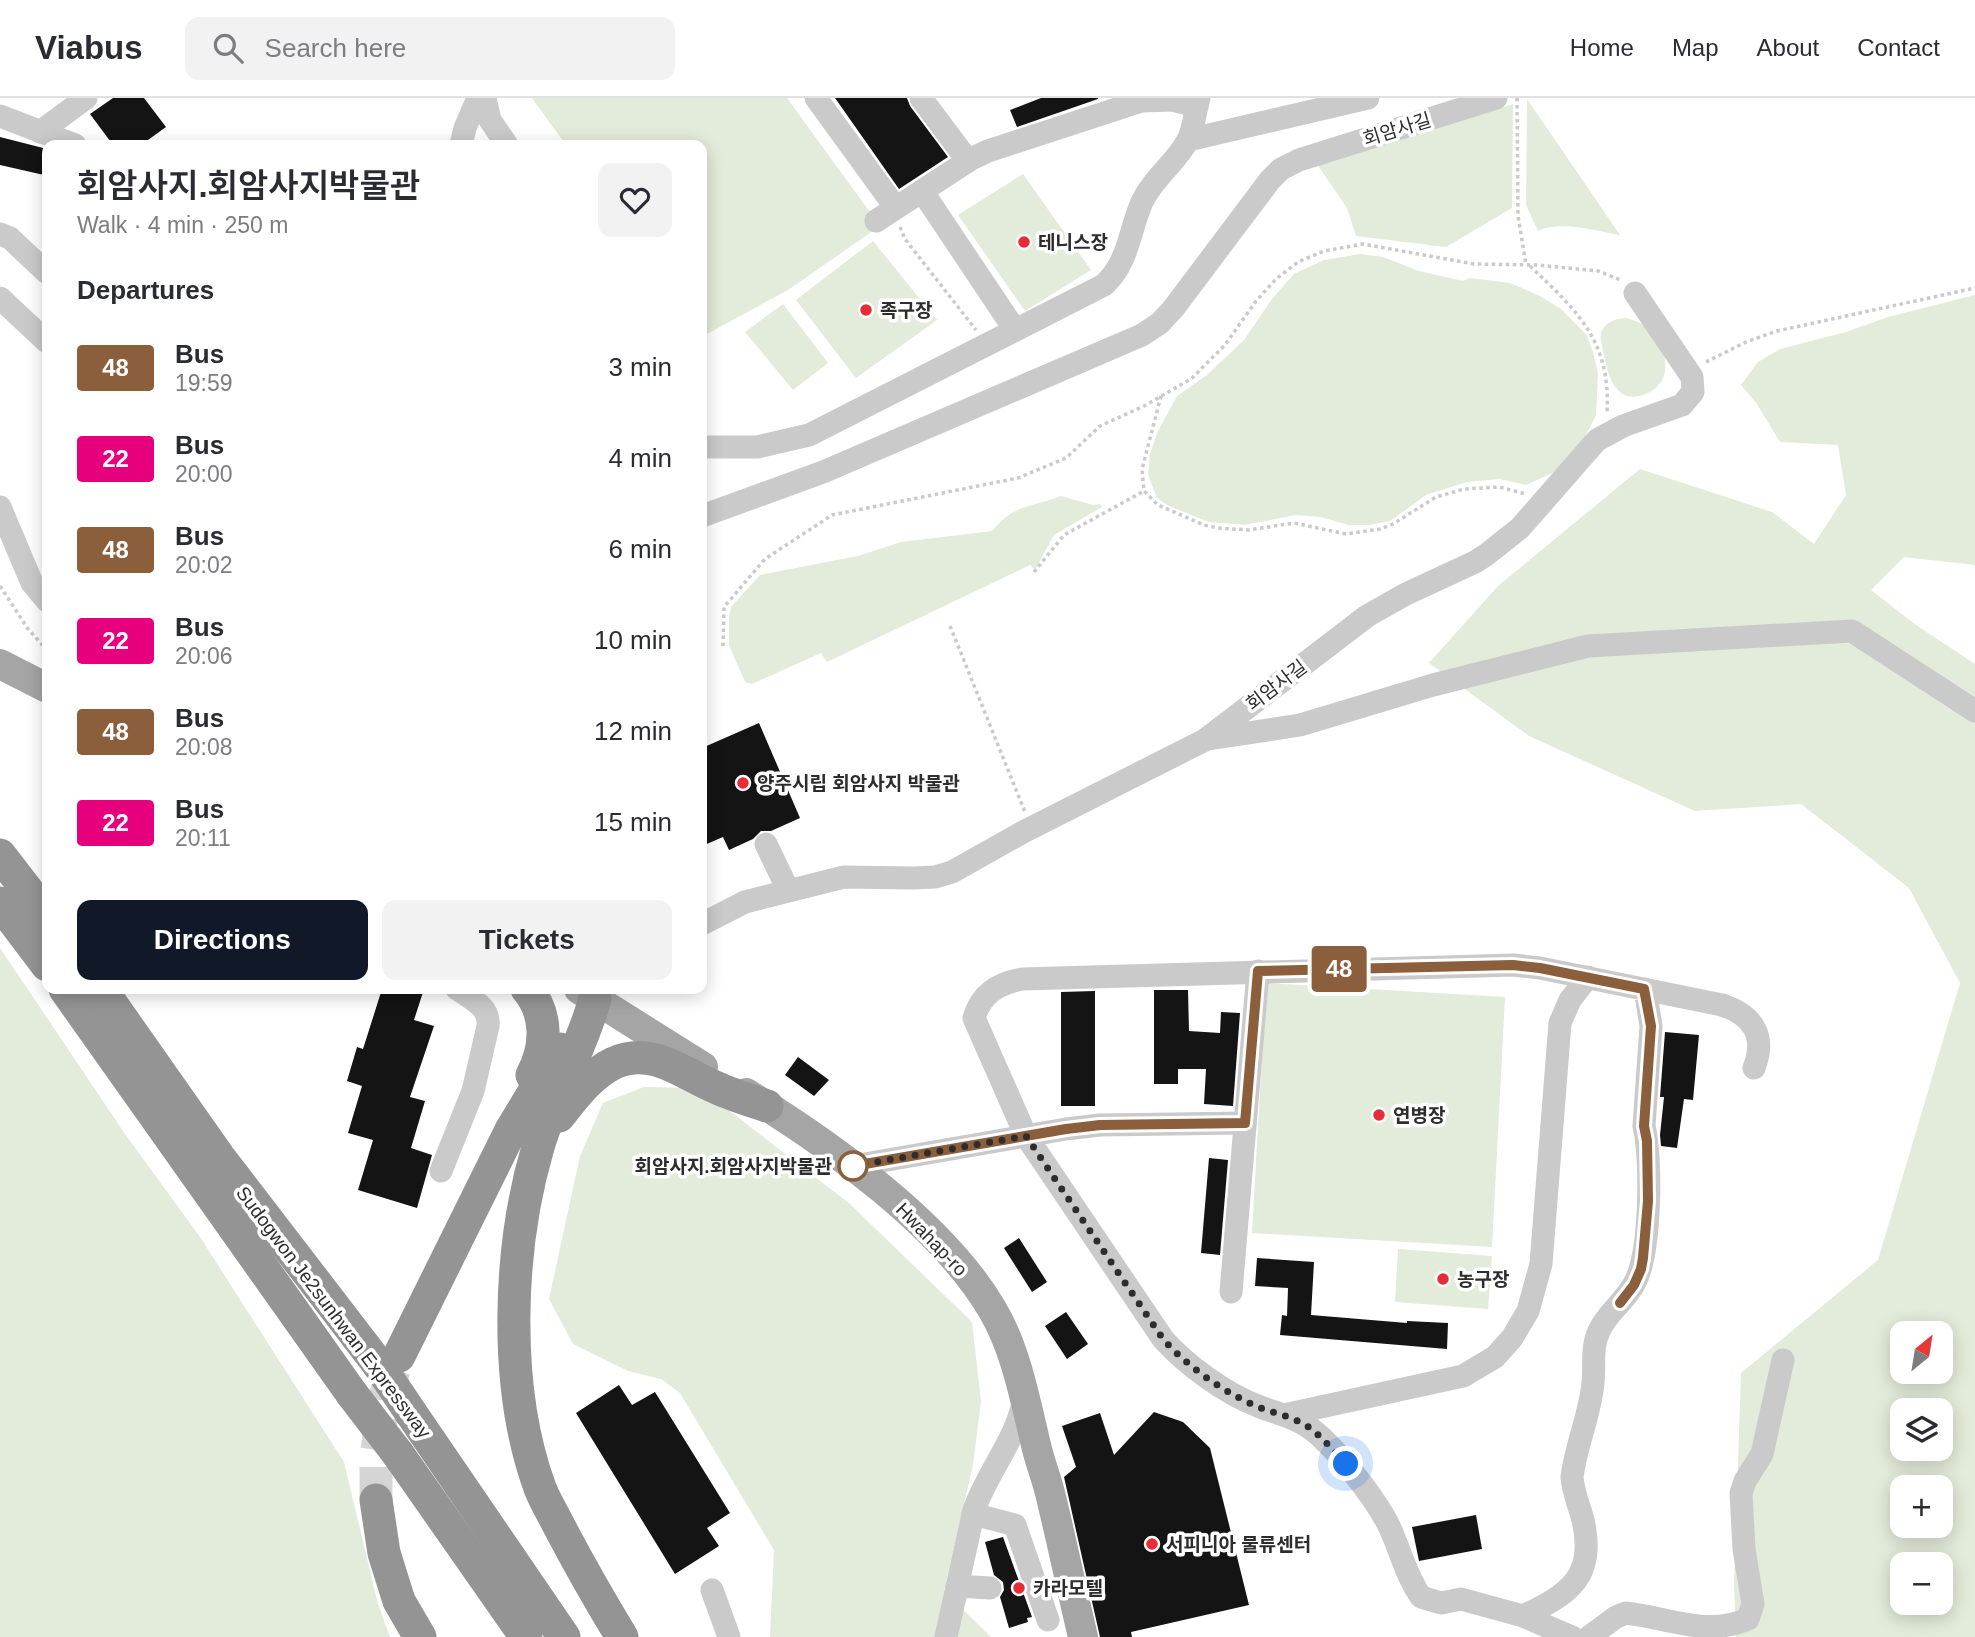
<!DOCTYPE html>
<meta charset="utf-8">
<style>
body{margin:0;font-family:Arial,"Noto Sans KR",sans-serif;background:#f2f2f3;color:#2b2b33;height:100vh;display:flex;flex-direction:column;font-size:26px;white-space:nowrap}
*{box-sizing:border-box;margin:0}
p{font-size:23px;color:#7c7c81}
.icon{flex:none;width:38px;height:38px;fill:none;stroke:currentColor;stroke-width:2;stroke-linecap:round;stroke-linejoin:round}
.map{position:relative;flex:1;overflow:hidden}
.drawer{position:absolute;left:42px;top:42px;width:665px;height:854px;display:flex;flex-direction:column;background:#fff;border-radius:14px;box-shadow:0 4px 18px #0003}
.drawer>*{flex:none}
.badge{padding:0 14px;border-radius:5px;font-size:24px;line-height:46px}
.needle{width:46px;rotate:30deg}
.fabs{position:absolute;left:1890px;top:1223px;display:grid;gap:14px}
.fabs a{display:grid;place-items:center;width:63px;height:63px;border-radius:14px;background:#fff;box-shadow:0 4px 18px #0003;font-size:35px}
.you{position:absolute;width:35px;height:35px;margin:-18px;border:5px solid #fff;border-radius:50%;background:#1a73e8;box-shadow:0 0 0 10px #1a73e833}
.map>.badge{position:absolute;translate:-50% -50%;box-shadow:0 0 0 4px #fff}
h2{padding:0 35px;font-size:26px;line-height:63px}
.round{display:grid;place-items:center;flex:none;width:74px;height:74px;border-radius:14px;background:#f2f2f3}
.summary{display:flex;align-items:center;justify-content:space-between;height:119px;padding:0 35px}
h1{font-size:33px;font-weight:600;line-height:52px}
.action{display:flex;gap:14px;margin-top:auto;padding:14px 35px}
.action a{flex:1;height:80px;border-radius:14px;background:#111827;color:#fff;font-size:28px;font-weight:600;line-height:80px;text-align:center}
.action a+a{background:#f2f2f3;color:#2b2b33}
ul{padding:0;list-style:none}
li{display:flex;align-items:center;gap:21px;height:91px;padding:0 35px}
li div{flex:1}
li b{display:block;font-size:26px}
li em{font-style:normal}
li .badge{min-width:77px;font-weight:700;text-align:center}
header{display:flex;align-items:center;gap:42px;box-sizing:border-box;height:98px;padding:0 35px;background:#fff;border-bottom:2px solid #e1e1e2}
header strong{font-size:33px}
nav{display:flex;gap:38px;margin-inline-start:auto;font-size:24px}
.search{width:490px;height:63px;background:#f2f2f3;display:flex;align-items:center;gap:18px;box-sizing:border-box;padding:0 24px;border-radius:14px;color:#7c7c81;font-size:26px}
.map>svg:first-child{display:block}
</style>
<header>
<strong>Viabus</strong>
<div class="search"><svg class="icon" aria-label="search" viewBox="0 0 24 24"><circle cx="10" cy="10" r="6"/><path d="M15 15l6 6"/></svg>Search here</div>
<nav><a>Home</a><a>Map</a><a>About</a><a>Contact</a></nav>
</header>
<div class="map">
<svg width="1975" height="1539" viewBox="0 0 1975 1539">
<rect width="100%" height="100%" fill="#fff"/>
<g fill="#e3ebda" fill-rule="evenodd">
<path d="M532 0H787L880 128 788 192 705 237 702 233V47H566Z"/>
<path d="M1527 1 1620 137C1596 133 1561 122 1538 133L1526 107Z"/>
<path d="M1513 6 1512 110 1446 149 1356 138 1347 110 1317 66Z"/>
<path d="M1023 76 1091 172 1025 213 958 117Z"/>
<path d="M873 143 937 222 856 280 796 202Z"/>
<path d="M1360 156 1383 159 1419 173 1463 183 1470 180 1510 185 1538 197 1561 211 1586 236 1593 254 1598 275 1596 317 1581 347 1559 372 1526 387 1500 381 1467 384 1426 397 1390 423 1370 427H1348L1321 419 1296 417 1245 427 1209 424 1169 408 1157 400 1148 377 1150 356 1158 333 1177 298 1207 277 1244 242 1272 201 1294 176 1324 162Z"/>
<path d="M1975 197V467L1904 459 1871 492 1916 527 1975 566V1539H1736L1734 1484 1741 1275 1878 1162 1960 885 1909 790 1801 706 1695 713 1529 638 1429 565 1498 488 1640 371 1772 414 1814 446 1846 397 1838 347 1780 344 1757 306 1741 287 1758 264 1780 251 1846 234 1888 219ZM1902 1236H1941V1274H1902ZM1902 1312H1941V1351H1902ZM1902 1390H1941V1428H1902ZM1902 1466H1941V1505H1902Z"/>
<path d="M783 206 828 265 793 292 745 234Z"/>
<path d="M1625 220C1634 222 1643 225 1649 231 1667 249 1675 282 1648 295 1616 310 1608 278 1603 253 1602 247 1599 238 1602 232 1607 223 1617 221 1625 220Z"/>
<path d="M1061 398 1093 407 1100 406 1102 409 1054 437 1035 472 1030 467 827 564 821 555 752 586 745 584 729 547V518L731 509 760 477 858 458 901 444 992 433C1014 406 1030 410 1061 398Z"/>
<path d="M0 850 125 1036 200 1139 344 1364 378 1506 390 1539H0Z"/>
<path d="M1266 885 1505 899 1492 1149 1252 1135Z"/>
<path d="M644 989 700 990 850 1106 972 1224 981 1303 973 1367 944 1493 991 1539H770L774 1452 680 1295 661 1281 628 1273 573 1246 549 1201 580 1058 603 1005Z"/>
<path d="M1398 1151 1492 1158 1488 1211 1395 1204Z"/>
</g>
<g fill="#141414">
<path d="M113 0H144L166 29 141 47H113L90 16Z"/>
<path d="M835 0H907L910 8 948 59 899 91Z"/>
<path d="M1041 0H1098V1L1017 29 1010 12Z"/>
<path d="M0 39 47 51 44 77 0 67Z"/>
<path d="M759 625 800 720 771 733H761L753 741 729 752 723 739 702 748V650Z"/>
<path d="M382 891H424L414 922 434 928 410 999 425 1003 411 1050 432 1057 417 1110 358 1092 373 1042 348 1035 362 988 347 983 357 949 363 951Z"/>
<path d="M1154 892H1188L1189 933 1220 935 1221 914 1240 915 1233 1008 1204 1006 1206 971H1178V986H1154Z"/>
<path d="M1095 893V1008H1061V894Z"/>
<path d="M1665 934 1699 937 1693 1002 1684 1001 1677 1050 1661 1048 1660 1037 1664 999H1660Z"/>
<path d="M798 959 829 982 814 998 785 977Z"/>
<path d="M1209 1060 1228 1062 1220 1157 1201 1155Z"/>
<path d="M1019 1140 1047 1184 1032 1194 1004 1150Z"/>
<path d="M1257 1160 1314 1164 1311 1217 1407 1225V1223L1448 1225 1447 1251 1280 1237 1282 1217 1287 1218 1288 1190 1255 1188Z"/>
<path d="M1066 1214 1088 1246 1067 1261 1045 1228Z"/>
<path d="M619 1287 632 1307 655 1294 730 1415 707 1430 719 1448 675 1476 576 1315Z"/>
<path d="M1154 1314 1183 1324 1210 1350 1249 1507 1131 1534 1132 1539H1100L1064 1379 1076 1369 1062 1328 1100 1315 1114 1357Z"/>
<path d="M1476 1417 1482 1451 1419 1463 1412 1429Z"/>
<path d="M1003 1439 1032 1519 1027 1520 1028 1524 1009 1530 1000 1499 1004 1492 1003 1484 994 1477 985 1444Z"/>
</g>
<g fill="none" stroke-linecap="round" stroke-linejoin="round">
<path stroke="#d5d5d5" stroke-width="33" stroke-dasharray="33 17" stroke-linecap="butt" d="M376 1402V1359L384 1302 398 1260"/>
<g stroke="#cacaca" stroke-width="3.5" stroke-dasharray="3.5 3.5" stroke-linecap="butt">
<path d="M1517 0 1518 118 1526 167"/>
<path d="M900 129 905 141 976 232"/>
<path d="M1530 168C1578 214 1611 243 1607 315"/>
<path d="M1706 264 1746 244 1777 233 1975 190"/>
<path d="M1161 298 1142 371 1144 393 1158 407 1204 427 1218 430 1249 432 1294 425 1346 436 1380 431 1393 426 1436 399 1464 391 1499 389 1526 396"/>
<path d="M1034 474 1064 437 1144 393"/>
<path d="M0 488 28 531 47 552"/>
<path d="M950 528 1025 714"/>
<path d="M723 548 724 509 765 461 832 417 1018 380 1066 360 1100 328 1144 308 1191 281 1225 247 1256 203 1276 181 1298 164 1324 153 1363 146 1474 166 1537 167 1598 173 1621 182"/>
</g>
<g stroke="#cacaca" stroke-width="23">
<path d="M485 0 490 22 507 47"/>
<path d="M816 0 896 110"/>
<path d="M921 0 968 63"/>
<path d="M0 18 75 47"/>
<path d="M40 34 86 0"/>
<path d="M1188 42 1368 0"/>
<path d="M461 47 465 30 478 0"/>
<path d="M922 93 1015 232"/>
<path d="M876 123 971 61 988 53 1141 3 1172 2 1197 8"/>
<path d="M0 136 10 140 47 175"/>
<path d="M0 200 47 244"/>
<path d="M702 349H757L809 337 1104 187C1129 164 1129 133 1142 104 1153 80 1176 65 1188 42 1194 30 1195 13 1199 0"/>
<path d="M0 409 32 485 47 503"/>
<path d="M702 418 823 374 1142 237 1160 225 1173 211 1270 82 1281 71 1299 62 1496 0"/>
<path d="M1208 641 1300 627 1433 587 1588 548 1852 533 1975 613"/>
<path d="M766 746 788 792"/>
<path d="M702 826 745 804 844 779 914 780 935 779 952 774 1025 733 1205 642 1367 518 1406 496 1475 464 1486 457 1520 430 1597 342 1623 328 1682 307 1693 294 1692 279 1635 195"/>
<path d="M1645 891 1651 928 1644 1028C1652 1061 1651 1157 1634 1186 1625 1203 1607 1215 1599 1233 1591 1250 1595 1267 1593 1285 1590 1317 1576 1347 1572 1379 1573 1394 1579 1407 1583 1422 1596 1478 1570 1496 1523 1518L1461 1501 1441 1505 1421 1499C1405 1476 1400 1450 1388 1426 1374 1399 1333 1345 1307 1328 1292 1318 1275 1315 1258 1308 1226 1296 1186 1267 1163 1241L1026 1038 974 920C981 896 997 886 1022 881L1513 867 1540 870 1722 907C1752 917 1767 937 1754 970"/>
<path d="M853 1068 1066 1031 1100 1027 1245 1025"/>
<path d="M441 1073 473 993 488 928C490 909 472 901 457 891"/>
<path d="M1231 1194 1258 873"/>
<path d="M1284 1317 1463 1278 1495 1259 1512 1240 1528 1213 1541 1166 1560 925 1570 902 1588 879"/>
<path d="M973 1416 1015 1427 1048 1522"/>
<path d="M957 1488 990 1490"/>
<path d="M712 1492 729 1539"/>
<path d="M1523 1518 1572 1539"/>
<path d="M946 1539 974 1412C988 1373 1016 1342 1024 1301"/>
<path d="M1589 1539 1616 1519 1626 1515C1669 1520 1707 1539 1748 1521L1753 1506 1744 1451 1741 1395 1745 1383 1762 1356 1783 1262"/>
</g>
<g stroke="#a5a5a5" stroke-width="30">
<path d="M0 566 47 590"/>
<path d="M579 891 703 969"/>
<path d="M746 995C829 1046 942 1126 992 1211 1016 1251 1025 1302 1036 1347 1040 1365 1047 1381 1051 1399 1062 1445 1072 1492 1083 1539"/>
</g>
<g stroke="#949494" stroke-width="33">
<path d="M0 757 47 818"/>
<path d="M0 805 47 867"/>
<path d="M65 891 352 1296"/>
<path d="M101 891 219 1059 378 1266"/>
<path d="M527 891C548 916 547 949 532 977"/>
<path d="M595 901C581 952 553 998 538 1049 508 1151 503 1289 540 1390 545 1403 553 1416 559 1428 579 1466 600 1503 622 1539"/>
<path d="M559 1018C574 999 591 976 614 965 652 948 682 975 715 989 732 997 749 1002 767 1008"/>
<path d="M399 1258 511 1032 560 951"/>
<path d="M411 1315 564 1539"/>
<path d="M398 1356 526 1539"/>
<path d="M376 1402 384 1455 399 1503 420 1539"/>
</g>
<g stroke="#949494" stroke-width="33">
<path d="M378 1266 411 1315"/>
<path d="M352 1296 398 1356"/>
</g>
</g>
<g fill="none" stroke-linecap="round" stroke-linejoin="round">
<defs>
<path id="line" d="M853 1068 1066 1031 1100 1027 1245 1025 1258 873 1513 867 1540 870 1644 891 1651 928 1644 1028 1647 1043 1648 1103 1643 1160 1641 1171 1634 1187 1620 1205"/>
</defs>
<use href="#line" stroke="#fff" stroke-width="16"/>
<use href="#line" stroke="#8b5e3c" stroke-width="10"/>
<path stroke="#2d2d2d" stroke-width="7" stroke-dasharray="0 12.6" d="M853 1068 1026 1038 1163 1241C1188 1269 1222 1293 1256 1308 1273 1315 1291 1318 1307 1328 1321 1337 1334 1354 1346 1366"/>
</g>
<g fill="#e72c38" stroke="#fff" stroke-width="2.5">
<circle cx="1024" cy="144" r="7"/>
<circle cx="866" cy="212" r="7"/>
<circle cx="743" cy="685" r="7"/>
<circle cx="1379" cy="1017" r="7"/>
<circle cx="1443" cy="1181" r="7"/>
<circle cx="1152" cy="1446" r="7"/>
<circle cx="1019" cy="1490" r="7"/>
</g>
<circle fill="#fff" stroke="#8b5e3c" stroke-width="3.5" cx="853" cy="1068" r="14"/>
<g text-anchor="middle" stroke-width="7" stroke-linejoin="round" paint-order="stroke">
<g font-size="19" fill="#2d2d2d" stroke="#fff">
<text transform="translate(1397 31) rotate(-17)" y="7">회암사길</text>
<text transform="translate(1276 587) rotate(-37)" y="7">회암사길</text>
<text transform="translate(932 1141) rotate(46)" y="7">Hwahap-ro</text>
<text transform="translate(334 1214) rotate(53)" y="7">Sudogwon Je2sunhwan Expressway</text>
</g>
<g font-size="19" font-weight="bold" fill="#2d2d2d" stroke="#fff" text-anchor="start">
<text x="1038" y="151">테니스장</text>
<text x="880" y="219">족구장</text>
<text x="757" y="692">양주시립 회암사지 박물관</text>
<text x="1393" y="1024">연병장</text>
<text x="1457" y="1188">농구장</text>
<text x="1166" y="1453">서피니아 물류센터</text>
<text x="1033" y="1497">카라모텔</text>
</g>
<g font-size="19" font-weight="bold" fill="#2d2d2d" stroke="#fff" text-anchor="end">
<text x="832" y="1075">회암사지.회암사지박물관</text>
</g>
</g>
</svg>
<div class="fabs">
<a><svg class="needle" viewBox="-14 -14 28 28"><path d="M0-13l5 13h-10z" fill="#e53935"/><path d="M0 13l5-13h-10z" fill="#7c7c81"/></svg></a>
<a><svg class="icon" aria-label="layers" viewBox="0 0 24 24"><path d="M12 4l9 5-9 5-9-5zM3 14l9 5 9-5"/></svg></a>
<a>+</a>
<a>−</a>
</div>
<div class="you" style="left:1346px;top:1366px"></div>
<b class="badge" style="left:1339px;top:871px;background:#8b5e3c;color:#fff">48</b>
<section class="drawer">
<div class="summary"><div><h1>회암사지.회암사지박물관</h1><p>Walk · 4 min · 250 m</p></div><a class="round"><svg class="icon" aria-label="heart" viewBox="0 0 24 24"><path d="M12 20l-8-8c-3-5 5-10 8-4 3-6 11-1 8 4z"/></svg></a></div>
<h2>Departures</h2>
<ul>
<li><span class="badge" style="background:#8b5e3c;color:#fff">48</span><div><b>Bus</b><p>19:59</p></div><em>3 min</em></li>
<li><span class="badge" style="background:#e6007e;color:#fff">22</span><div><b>Bus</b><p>20:00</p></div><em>4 min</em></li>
<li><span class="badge" style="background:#8b5e3c;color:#fff">48</span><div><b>Bus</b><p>20:02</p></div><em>6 min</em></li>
<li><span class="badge" style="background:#e6007e;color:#fff">22</span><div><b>Bus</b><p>20:06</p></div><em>10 min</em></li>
<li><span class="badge" style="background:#8b5e3c;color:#fff">48</span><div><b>Bus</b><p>20:08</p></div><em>12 min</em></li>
<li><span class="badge" style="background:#e6007e;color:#fff">22</span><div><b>Bus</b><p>20:11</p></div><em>15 min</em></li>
</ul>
<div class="action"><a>Directions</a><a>Tickets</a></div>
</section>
</div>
